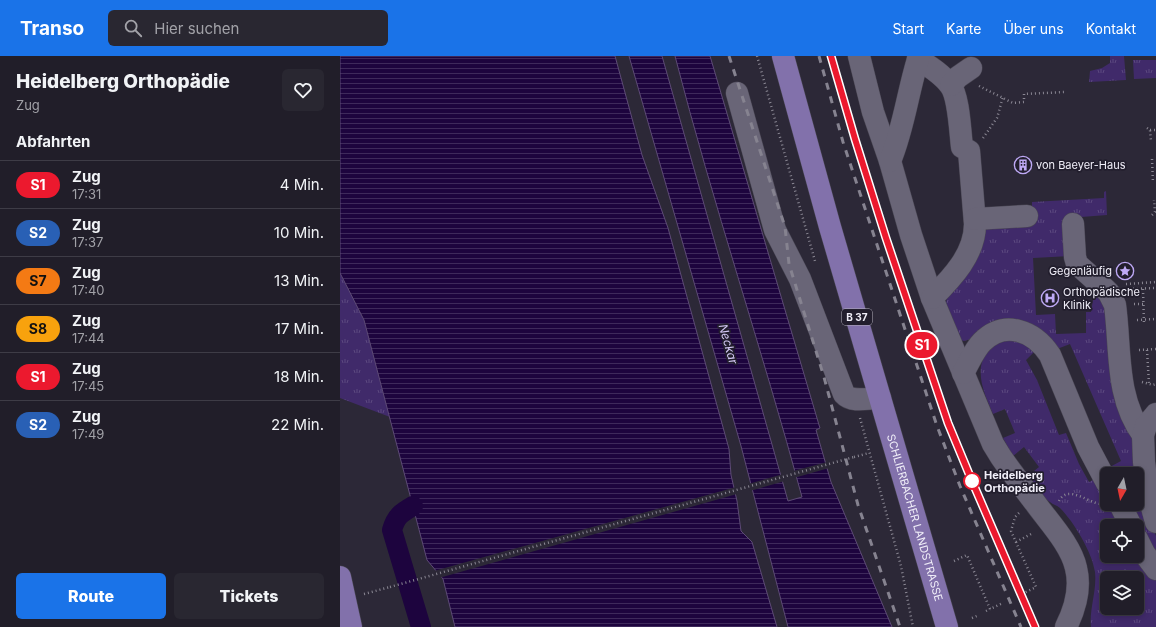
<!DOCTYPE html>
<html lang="de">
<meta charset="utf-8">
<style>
body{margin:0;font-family:Inter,sans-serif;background:#292731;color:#f1f3f6;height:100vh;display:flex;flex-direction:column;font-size:15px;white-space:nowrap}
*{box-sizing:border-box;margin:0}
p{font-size:13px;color:#a2a2a8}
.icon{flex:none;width:22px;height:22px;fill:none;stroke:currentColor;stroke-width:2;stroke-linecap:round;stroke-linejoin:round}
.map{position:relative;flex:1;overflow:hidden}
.panel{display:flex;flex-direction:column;background:#211e29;width:340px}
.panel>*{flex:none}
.badge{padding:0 8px;border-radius:13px;font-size:14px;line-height:26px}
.needle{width:26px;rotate:189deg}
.controls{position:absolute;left:760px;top:411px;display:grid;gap:8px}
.controls a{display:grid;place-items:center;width:44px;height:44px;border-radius:6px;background:#211e29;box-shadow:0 2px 6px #0003,0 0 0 1px #3e3c46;font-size:20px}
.map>.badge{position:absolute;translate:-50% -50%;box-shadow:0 0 0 2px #fff}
h2{padding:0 16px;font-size:15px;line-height:36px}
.round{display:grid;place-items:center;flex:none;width:42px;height:42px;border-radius:6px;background:#292731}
.headline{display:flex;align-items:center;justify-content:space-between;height:68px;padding:0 16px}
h1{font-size:19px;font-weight:800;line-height:30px}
.cta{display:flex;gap:8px;margin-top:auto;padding:8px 16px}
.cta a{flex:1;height:46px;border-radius:6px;background:#1a73e8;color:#fff;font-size:16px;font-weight:800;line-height:46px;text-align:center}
.cta a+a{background:#292731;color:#f1f3f6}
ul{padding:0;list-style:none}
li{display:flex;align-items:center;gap:12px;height:48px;padding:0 16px;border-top:1px solid #3e3c46}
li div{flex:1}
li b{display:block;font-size:15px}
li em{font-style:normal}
li .badge{min-width:44px;font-weight:700;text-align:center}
header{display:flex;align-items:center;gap:24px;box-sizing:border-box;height:56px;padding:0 20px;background:#1a73e8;color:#fff}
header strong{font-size:19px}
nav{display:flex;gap:22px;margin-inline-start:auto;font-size:14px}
.search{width:280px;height:36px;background:#292731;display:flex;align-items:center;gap:10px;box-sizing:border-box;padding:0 14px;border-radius:6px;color:#a2a2a8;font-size:15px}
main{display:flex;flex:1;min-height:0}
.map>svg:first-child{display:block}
</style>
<header>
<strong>Transo</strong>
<div class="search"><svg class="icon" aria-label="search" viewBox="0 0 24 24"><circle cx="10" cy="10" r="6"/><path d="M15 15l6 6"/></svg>Hier suchen</div>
<nav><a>Start</a><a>Karte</a><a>Über uns</a><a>Kontakt</a></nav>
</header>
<main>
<section class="panel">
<div class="headline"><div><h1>Heidelberg Orthopädie</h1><p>Zug</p></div><a class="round"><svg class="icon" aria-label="heart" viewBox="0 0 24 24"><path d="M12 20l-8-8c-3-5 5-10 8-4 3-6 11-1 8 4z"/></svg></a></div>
<h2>Abfahrten</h2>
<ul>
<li><span class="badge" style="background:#ec192e;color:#fff">S1</span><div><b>Zug</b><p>17:31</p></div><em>4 Min.</em></li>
<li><span class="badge" style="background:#2960b5;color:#fff">S2</span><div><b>Zug</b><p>17:37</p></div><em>10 Min.</em></li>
<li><span class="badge" style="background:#f47a14;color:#111">S7</span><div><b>Zug</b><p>17:40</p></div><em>13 Min.</em></li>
<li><span class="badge" style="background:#f8a20d;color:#111">S8</span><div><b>Zug</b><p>17:44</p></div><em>17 Min.</em></li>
<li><span class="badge" style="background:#ec192e;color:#fff">S1</span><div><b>Zug</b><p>17:45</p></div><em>18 Min.</em></li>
<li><span class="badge" style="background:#2960b5;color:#fff">S2</span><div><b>Zug</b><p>17:49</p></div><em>22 Min.</em></li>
</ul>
<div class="cta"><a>Route</a><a>Tickets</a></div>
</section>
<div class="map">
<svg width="816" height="571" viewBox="0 0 816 571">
<defs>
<pattern id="grass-tufts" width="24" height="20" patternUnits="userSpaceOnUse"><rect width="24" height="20" fill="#402a6a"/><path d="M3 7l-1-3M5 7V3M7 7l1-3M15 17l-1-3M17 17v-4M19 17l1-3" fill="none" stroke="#5c4980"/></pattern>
<pattern id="water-rules" width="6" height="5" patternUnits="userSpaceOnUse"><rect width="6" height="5" fill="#1d043e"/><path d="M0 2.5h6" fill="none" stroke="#3e295b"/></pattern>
</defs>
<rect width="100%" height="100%" fill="#2c2837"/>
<g fill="url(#grass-tufts)" fill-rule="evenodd">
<path d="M770 0H784L786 24 749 26 750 15 762 12 770 7Z"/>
<path d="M793 4H816V22L794 23Z"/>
<path d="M766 135 767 159 728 162 730 200 693 202 696 259 715 258 716 278 746 277V256H751L754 239 759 236 765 241 797 383 812 469 816 480V504L786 448H797V418H771L768 412 781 405 730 288 717 293 710 283 634 282 624 285 620 284 606 247 607 241 646 172 692 163V146L764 142V136Z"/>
<path d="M0 217 24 264 50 361 0 342Z"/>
<path d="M664 284 680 285 695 295 686 304 697 324 719 379 726 377 739 408 749 426 755 423 767 440V448H773L784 470H767V500H797L816 521V571H751C749 553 757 535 755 516 752 496 734 466 720 452 717 449 713 449 710 446 702 441 694 427 688 420L699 411 684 391 673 400 663 382 675 377 665 353 653 358C644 337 632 312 650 292 653 289 660 287 664 284ZM767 522H797V552H767Z"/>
</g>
<g fill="url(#water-rules)" stroke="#5d4a76">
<path d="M0 0H275L302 99 328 172 389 393 391 419 397 445 401 475 412 486 437 571H115L103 523 87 504 24 264 0 217Z"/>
<path d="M289 0H322L448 445 462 441C422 293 373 148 335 0H370L479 369 480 372 476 374 491 426 552 571H448L401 390Z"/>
</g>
<g fill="#2c2837">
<path d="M487 406 489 412 454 422 453 415Z"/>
<path d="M443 418 445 425 410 435 408 428Z"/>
<path d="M396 431 397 438 99 522 94 515Z"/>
</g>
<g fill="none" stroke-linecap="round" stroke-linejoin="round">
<path stroke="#1d043e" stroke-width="20" d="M73 450C61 457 56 460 52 474L81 571"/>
<defs>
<g id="minor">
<path d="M519 0 533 56 550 105 571 179 592 242 653 388 661 401C672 417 684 432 696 448 709 466 731 489 736 512 741 532 735 553 726 571"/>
<path d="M578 3C589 10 602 18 610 29 619 40 620 75 622 91L629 95 635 168C635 198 612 222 592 242"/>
<path d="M611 29 618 21 631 12"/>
<path d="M397 37 435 174 460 223 504 338C512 347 529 342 540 342"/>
<path d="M550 105C564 72 568 34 579 0"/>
<path d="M635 163 687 160"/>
<path d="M733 168 735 201 737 208 765 233 769 237 775 249C781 293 775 341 803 379"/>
<path d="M623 317C629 307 634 294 642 286 665 263 694 275 710 299L748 391 767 427"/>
<path d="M816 358 806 370 803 379 804 406 808 437 816 466"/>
<path d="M780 448 791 470"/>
<path d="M797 483 804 497 816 513"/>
</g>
<g id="major">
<path id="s1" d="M443 0 490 171 607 571"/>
<path d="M0 521 11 571"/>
</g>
</defs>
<use href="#minor" stroke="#494653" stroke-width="23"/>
<use href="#major" stroke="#494653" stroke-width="23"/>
<g stroke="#8a8793" stroke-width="2.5" stroke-dasharray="1 3" stroke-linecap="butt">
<path d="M417 0 475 205"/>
<path d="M639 30 673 47 684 46V38L725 36"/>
<path d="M807 72 810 74 811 85"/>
<path d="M810 74H816"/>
<path d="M643 82 657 62 663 41"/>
<path d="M812 103 813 127"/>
<path d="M812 159 815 156 814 144"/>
<path d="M786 228 816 226"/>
<path d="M789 233 816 232"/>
<path d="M803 233 804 268"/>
<path d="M794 248H803"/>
<path d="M797 264 816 263"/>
<path d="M584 287 590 286"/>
<path d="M799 294 816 293"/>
<path d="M807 294 809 328"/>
<path d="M802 326 813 329 816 328"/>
<path d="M520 362 561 510 573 571"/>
<path d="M514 401 529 397"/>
<path d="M719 445C728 428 748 447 761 448"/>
<path d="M679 457 675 461 671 475 696 531 684 537"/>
<path d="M676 486 693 477"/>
<path d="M614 505 627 499 650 553 663 547"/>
<path d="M24 538 50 531"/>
<path d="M646 555 650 553"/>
<path d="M632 562 639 559"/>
</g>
<use href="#minor" stroke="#696577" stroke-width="22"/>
<use href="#major" stroke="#8271ab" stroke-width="22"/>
<g stroke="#868390" stroke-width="3" stroke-dasharray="7 7" stroke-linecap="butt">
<path d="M389 0 445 171 449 208 484 321 518 449 560 571"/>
<path d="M479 0 503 86 597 370 620 430 681 571"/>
<path d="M491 0 515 83 546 182 608 367 632 425 695 571"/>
</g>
<path stroke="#8a8793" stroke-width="2.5" stroke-dasharray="1 3" stroke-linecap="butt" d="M50 531 514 401"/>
</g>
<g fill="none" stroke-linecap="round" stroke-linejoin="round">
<defs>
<path id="line" d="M491 0 515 83 546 182 608 367 632 425 695 571"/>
</defs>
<use href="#line" stroke="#fff" stroke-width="9"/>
<use href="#line" stroke="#ec192e" stroke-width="6"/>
</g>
<defs>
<symbol id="building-ring" viewBox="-11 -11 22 22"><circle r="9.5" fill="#221e2d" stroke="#bea9f5" stroke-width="1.5"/><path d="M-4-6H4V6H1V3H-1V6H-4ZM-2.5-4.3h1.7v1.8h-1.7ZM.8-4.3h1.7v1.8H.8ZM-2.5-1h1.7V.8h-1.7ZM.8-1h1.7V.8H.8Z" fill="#bea9f5"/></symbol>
<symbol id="sight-ring" viewBox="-11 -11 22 22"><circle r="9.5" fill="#221e2d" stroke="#bea9f5" stroke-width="1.5"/><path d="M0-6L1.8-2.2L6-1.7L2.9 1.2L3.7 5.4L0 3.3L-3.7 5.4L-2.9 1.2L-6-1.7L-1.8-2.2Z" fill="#bea9f5"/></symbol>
<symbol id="hospital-ring" viewBox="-11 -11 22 22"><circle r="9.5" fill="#221e2d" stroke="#bea9f5" stroke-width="1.5"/><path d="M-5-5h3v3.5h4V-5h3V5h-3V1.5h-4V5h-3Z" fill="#bea9f5"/></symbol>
</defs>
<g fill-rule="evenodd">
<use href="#building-ring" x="673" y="99" width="20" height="20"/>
<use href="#sight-ring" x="775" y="205" width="20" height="20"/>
<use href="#hospital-ring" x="700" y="232" width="20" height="20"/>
</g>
<circle fill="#fff" stroke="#ec192e" stroke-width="2" cx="632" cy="425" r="8"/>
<g text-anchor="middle" stroke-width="3.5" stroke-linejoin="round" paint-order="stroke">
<rect fill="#221e2d" stroke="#b3b0bc" stroke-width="1" x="502" y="253" width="30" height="16" rx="3"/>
<g font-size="10" font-weight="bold" fill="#f1eff9">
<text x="517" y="265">B 37</text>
</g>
<g font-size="11" fill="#f1eff9" stroke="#221e2d" text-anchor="start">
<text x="696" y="113">von Baeyer-Haus</text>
<text x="772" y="219" text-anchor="end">Gegenläufig</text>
<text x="723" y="240">Orthopädische<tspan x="723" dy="13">Klinik</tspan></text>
</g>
<g font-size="11" font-weight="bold" fill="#f1eff9" stroke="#221e2d" text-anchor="start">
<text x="644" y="423">Heidelberg<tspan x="644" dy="13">Orthopädie</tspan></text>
</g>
<g font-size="11" fill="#f1eff9" stroke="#221e2d">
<text dy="4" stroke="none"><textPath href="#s1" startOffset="480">SCHLIERBACHER LANDSTRASSE</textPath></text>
</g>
<g font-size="12" font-style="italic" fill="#d3c8f4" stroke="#221e2d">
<text transform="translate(388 288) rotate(74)" y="4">Neckar</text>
</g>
</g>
</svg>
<div class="controls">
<a><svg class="needle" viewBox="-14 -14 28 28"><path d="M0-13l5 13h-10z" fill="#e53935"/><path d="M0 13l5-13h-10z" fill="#a2a2a8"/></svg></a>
<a><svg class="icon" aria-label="locate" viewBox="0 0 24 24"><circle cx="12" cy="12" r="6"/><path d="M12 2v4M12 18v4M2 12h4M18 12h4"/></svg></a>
<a><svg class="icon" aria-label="layers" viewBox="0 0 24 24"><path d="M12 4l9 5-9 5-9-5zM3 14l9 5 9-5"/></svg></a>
</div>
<b class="badge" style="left:582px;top:289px;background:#ec192e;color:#fff">S1</b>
</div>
</main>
